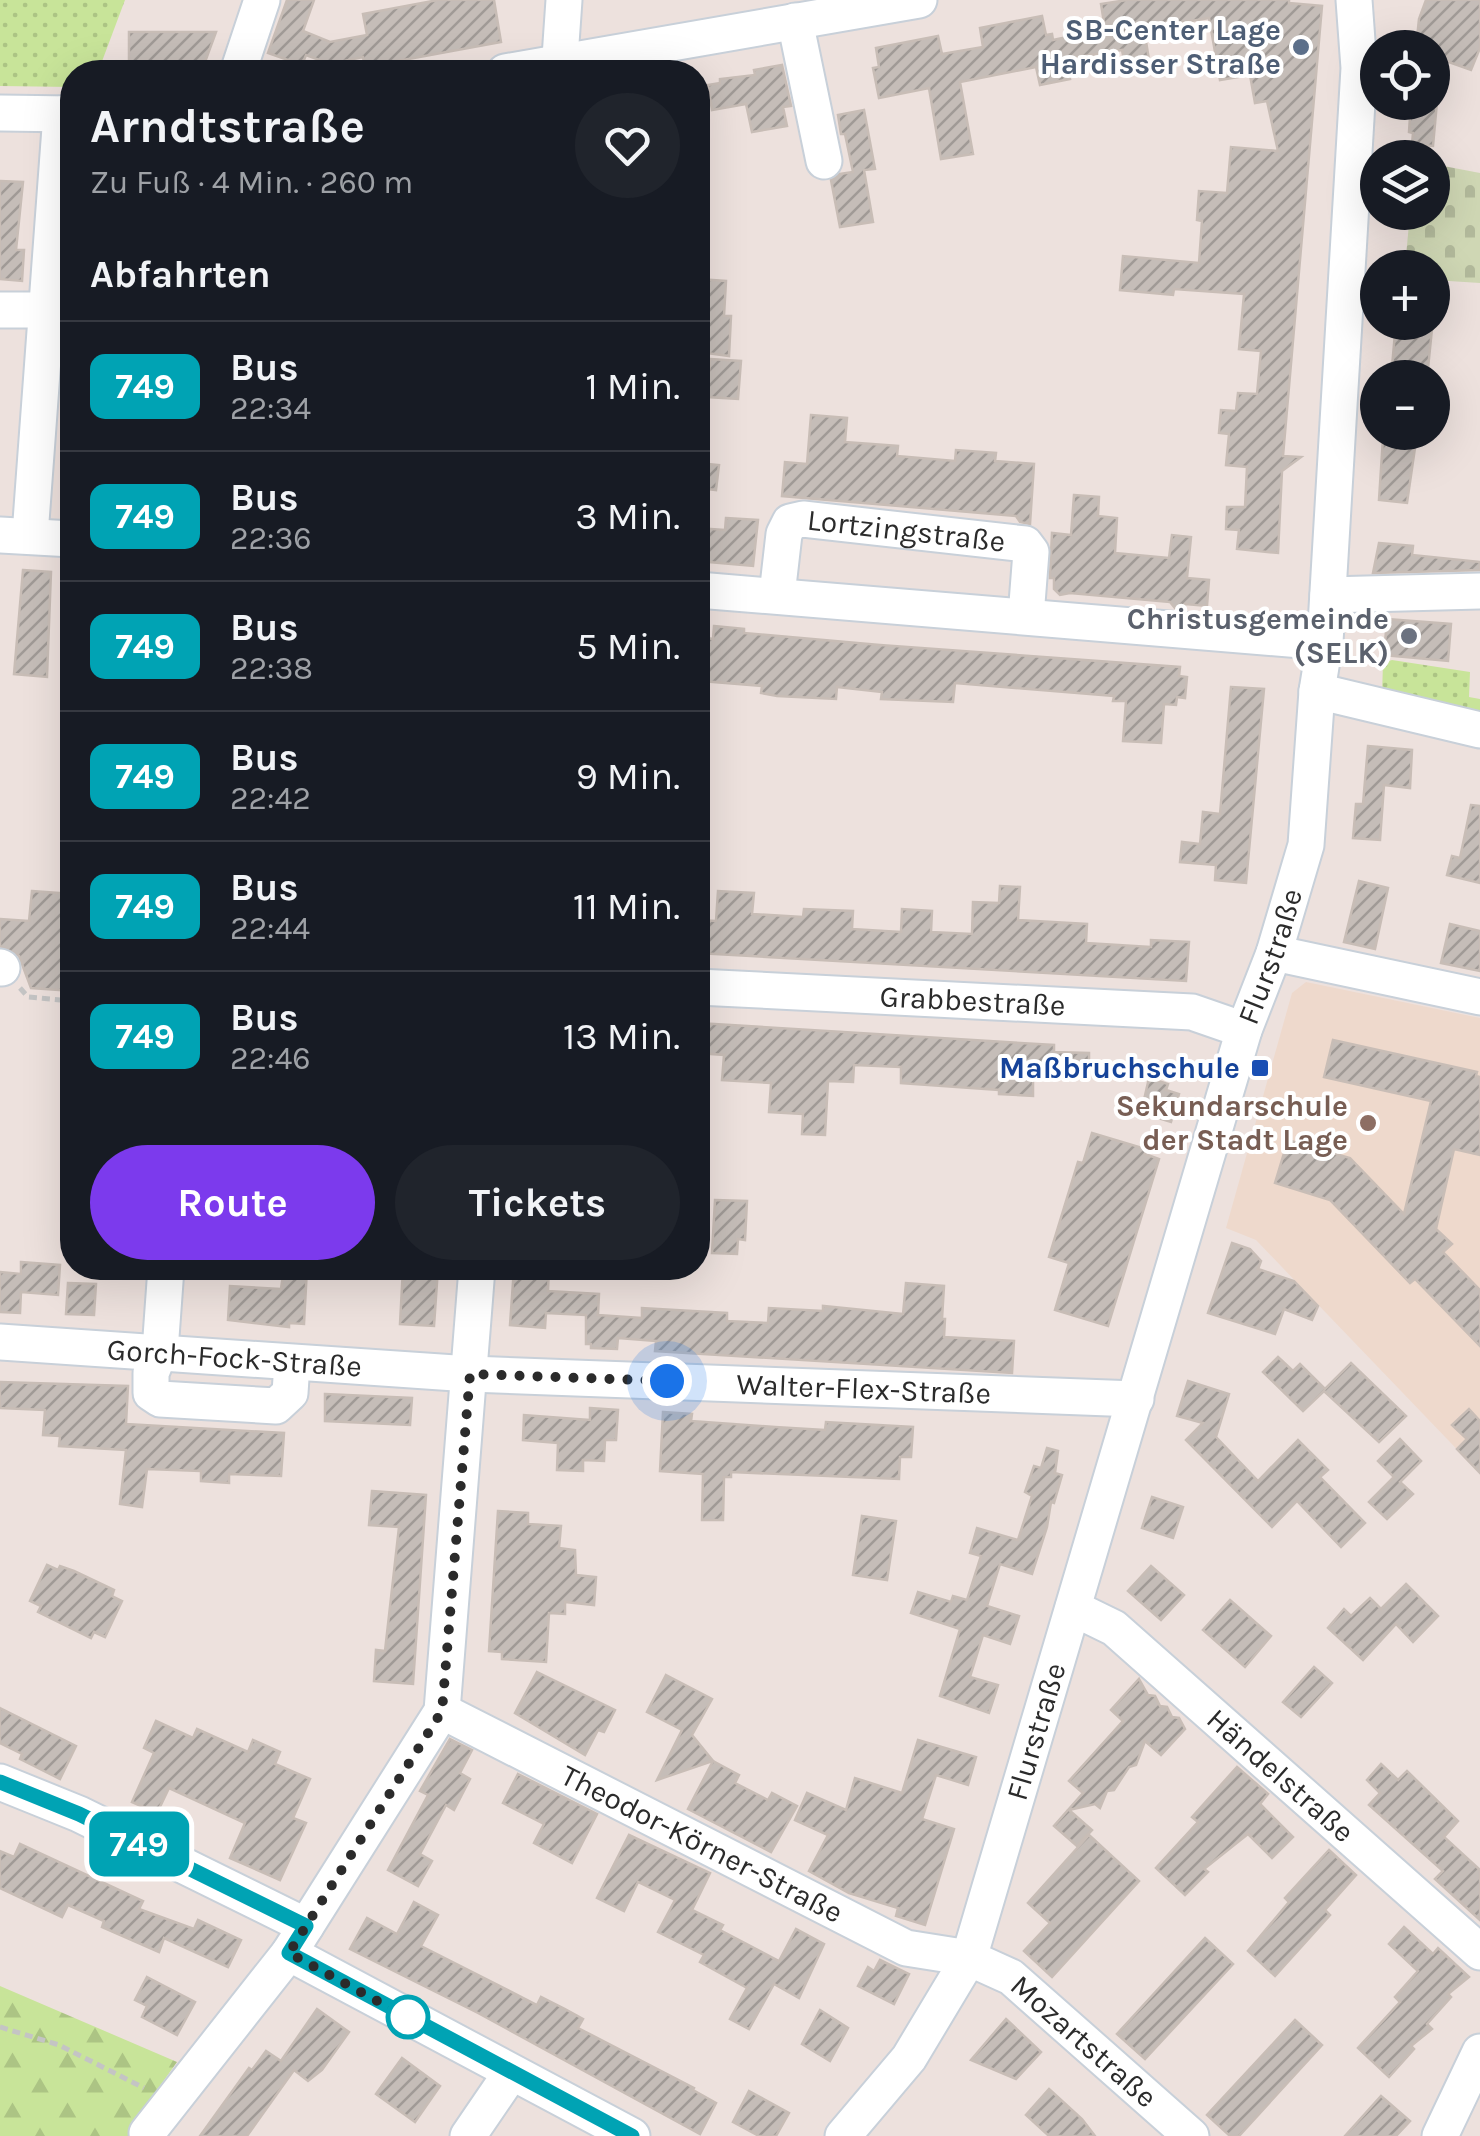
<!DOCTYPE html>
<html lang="de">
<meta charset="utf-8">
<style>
body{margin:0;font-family:Karla,sans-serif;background:#20242c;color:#f1f3f6;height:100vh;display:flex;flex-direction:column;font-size:38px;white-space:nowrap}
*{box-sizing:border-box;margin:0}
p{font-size:32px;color:#9ea1a6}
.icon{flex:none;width:55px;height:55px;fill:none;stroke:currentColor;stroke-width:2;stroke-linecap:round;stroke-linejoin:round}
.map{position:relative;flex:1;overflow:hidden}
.side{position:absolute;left:60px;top:60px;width:650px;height:1220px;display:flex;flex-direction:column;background:#171b24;border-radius:40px;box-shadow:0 10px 40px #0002}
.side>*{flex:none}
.badge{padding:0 20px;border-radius:15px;font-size:35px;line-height:65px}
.buttons{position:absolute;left:1360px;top:30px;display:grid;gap:20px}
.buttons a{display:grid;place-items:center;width:90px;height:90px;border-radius:50%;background:#171b24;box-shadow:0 10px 40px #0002;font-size:50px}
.you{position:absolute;width:50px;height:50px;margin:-25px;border:8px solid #fff;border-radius:50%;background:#1a73e8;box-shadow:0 0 0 15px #1a73e833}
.map>.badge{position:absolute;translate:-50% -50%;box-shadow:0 0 0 5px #fff}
h2{padding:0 30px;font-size:38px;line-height:90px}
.round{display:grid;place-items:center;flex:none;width:105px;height:105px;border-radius:52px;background:#20242c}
.head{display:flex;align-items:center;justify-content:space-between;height:170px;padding:0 30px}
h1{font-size:48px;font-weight:700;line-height:75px}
.action{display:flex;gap:20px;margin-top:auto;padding:20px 30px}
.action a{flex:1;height:115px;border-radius:60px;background:#7c3aed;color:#fff;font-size:40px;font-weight:700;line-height:115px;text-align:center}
.action a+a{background:#20242c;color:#f1f3f6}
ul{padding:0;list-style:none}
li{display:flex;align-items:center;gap:30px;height:130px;padding:0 30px;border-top:2px solid #363941}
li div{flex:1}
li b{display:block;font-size:38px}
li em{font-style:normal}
li .badge{min-width:110px;font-weight:700;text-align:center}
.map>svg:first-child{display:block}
</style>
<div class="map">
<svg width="1480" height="2136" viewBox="0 0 1480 2136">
<defs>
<pattern id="green-dots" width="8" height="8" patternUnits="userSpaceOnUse" patternTransform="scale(2.5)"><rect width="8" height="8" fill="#c8e499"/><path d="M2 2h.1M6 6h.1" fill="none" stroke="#acc484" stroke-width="1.8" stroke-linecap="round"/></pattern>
<pattern id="forest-firs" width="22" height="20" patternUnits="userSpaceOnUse" patternTransform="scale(2.5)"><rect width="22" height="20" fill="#c8e499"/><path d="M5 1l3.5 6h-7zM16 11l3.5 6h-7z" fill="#acc484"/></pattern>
<pattern id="cemetery-stones" width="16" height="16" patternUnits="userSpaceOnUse" patternTransform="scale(2.5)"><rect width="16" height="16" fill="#cfd7b4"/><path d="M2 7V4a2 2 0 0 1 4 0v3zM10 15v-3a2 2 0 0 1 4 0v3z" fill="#b2b99b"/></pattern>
<pattern id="building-hatch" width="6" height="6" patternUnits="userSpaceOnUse" patternTransform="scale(2.5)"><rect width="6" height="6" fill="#c5bdb8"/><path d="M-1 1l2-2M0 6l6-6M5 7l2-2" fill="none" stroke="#a09a96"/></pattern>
</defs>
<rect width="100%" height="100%" fill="#ede1dd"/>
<path fill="#eed9cc" d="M1306 982 1480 1018V1459L1473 1466 1256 1240 1226 1228 1292 993Z"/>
<g fill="url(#green-dots)">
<path d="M0 0H125L98 72H72V87L0 86Z"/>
<path d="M1392 660 1470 672 1469 697 1480 699V714L1382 695 1383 663Z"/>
</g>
<path fill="url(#forest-firs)" d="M0 1986 177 2062 135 2121 134 2136H0Z"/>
<path fill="url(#cemetery-stones)" d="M1433 164 1480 173V283L1433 280 1432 268 1405 267 1410 213 1432 212Z"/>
<g fill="url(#building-hatch)" stroke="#c8bdb6" stroke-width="2.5">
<path d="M287 0H314L303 31 330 42 367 35 363 14 438 0H494L501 42 365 67 363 57 330 64 306 55 302 65 268 53Z"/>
<path d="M1127 0H1289V3L1322 6 1283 456 1301 457 1282 471 1278 553 1237 549 1239 530 1226 529 1227 507H1245L1247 467 1226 465 1229 434 1219 433 1221 410 1236 411 1238 393 1257 394 1261 351 1239 349 1244 294 1174 289 1173 295 1120 290 1123 256 1199 263 1202 221 1197 220 1199 191 1227 193 1231 147 1278 151 1267 101 1255 103 1250 75 1220 80 1209 18 1144 29 1150 66 1126 70 1122 50 1066 59 1070 79 1040 85 1036 67 960 82 973 154 941 159 929 88 879 98 873 68 879 67 876 48 938 36 942 54 983 47 980 28 1042 16 1046 35 1052 34 1053 40 1105 29 1101 4Z"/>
<path d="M1426 0H1480V48L1471 70 1432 56V48H1416L1419 19Z"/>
<path d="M129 32H216L205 62H192V70L129 69Z"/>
<path d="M782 65 791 106 783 107 787 126 752 132 746 104 712 110 708 85 720 83V79L755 75 754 70Z"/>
<path d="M1411 102H1437L1433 146 1412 144 1413 133 1409 132Z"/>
<path d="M864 110 875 169 864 170 873 222 840 227 831 180 840 174 853 172 845 134H841L838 115Z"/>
<path d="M0 181 23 182 16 250H24L22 281 0 279Z"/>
<path d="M698 279 726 281 724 316H731L729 356 699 352Z"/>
<path d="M1396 322H1427V329H1432L1427 378H1391Z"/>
<path d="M710 359 741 361 738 399 707 397Z"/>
<path d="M811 415 847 418 845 442 898 446 897 456 955 461 956 450 996 453 995 461 1034 464 1030 524 1020 522 1016 516 782 496 785 462 807 464Z"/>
<path d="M1383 438 1416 441 1407 503 1379 500Z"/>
<path d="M698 463 719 465 716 490 698 488Z"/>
<path d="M1074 495 1099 497 1098 516 1117 518 1115 553 1169 558 1172 535 1191 537 1187 578 1209 580 1207 606 1185 604 1184 609 1175 608 1170 602 1070 593 1060 595 1054 589V578H1050L1052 533 1071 535Z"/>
<path d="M726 518 758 520 753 566 698 561V528L725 530Z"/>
<path d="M1379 543 1413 546 1412 555 1480 562V570L1373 573Z"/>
<path d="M23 570 51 572 47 677 14 674Z"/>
<path d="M1387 619 1451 624 1448 661 1384 655Z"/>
<path d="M714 626 744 629V633L880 645 1180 667 1179 676 1187 677 1185 698 1177 697 1176 705 1164 704 1161 743 1123 741 1126 701H1113L1114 696 955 683 953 702 881 699 882 692 837 687 836 699 777 696 761 693 762 686 702 681 707 638 713 639Z"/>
<path d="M1231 687 1264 689 1246 883 1215 880 1216 865 1180 862 1182 842 1200 844 1203 812 1220 814Z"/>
<path d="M1368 746 1412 750 1410 788 1384 785 1380 840 1353 838 1356 804H1363Z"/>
<path d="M1471 805 1480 806V883L1447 875 1452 856 1460 858Z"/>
<path d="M1359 881 1388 888 1375 949 1344 942Z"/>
<path d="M1000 886 1020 887 1018 920 1087 924 1086 943 1151 947V940L1189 942 1186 981 698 953V920L716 921 718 891 754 893 752 914 803 917 804 909 853 911 852 929 901 932 902 909 932 911 931 932 972 934 973 902 999 903Z"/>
<path d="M32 891 72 894V991L31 988 19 956 0 946V919L29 921Z"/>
<path d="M1450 924 1480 931V971L1441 963Z"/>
<path d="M698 1023 1054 1045V1052L1089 1053V1076L1033 1075V1096L999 1094V1090L901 1083V1067L854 1065 853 1082 828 1081 825 1135 802 1134 803 1114 769 1112 771 1083 722 1080 724 1055 698 1053Z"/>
<path d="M1333 1040 1477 1072 1476 1076 1480 1077V1155L1454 1149 1436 1229 1452 1244 1443 1252 1480 1290V1346L1415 1279 1410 1283 1330 1200 1275 1183 1288 1140 1350 1158 1404 1214 1431 1101 1324 1077Z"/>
<path d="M1149 1078 1168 1084 1166 1090 1179 1094 1171 1122 1141 1113Z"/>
<path d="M1092 1133 1146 1149 1145 1154 1159 1159 1108 1326 1055 1310 1069 1263 1049 1257 1078 1162 1083 1163Z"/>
<path d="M715 1200 747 1201 745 1240 738 1239 737 1254 712 1253Z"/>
<path d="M1232 1243 1250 1249 1261 1261 1258 1269 1294 1281 1318 1306 1312 1320 1284 1309 1275 1334 1208 1313Z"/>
<path d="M21 1262 60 1265 58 1295 21 1292 20 1313 0 1312V1272L21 1274Z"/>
<path d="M284 1268H307L304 1324 289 1323V1327L228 1320 230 1286 281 1289Z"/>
<path d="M403 1268H438L434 1326 400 1324Z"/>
<path d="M514 1268H549L548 1291 599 1294 598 1315 642 1318V1308L727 1313V1321L768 1323 769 1308 823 1311V1306L903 1314 906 1283 944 1286 942 1319H945L944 1337 1014 1341 1012 1373 655 1351 656 1341 618 1338 617 1349 591 1348V1344H586V1315L546 1313 545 1328 510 1325Z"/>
<path d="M68 1283 96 1284 94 1315 66 1314Z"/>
<path d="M1278 1357 1293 1371 1300 1364 1325 1389 1351 1363 1406 1416 1379 1442 1324 1391 1303 1411 1263 1372Z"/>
<path d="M1188 1381 1229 1394 1216 1437 1258 1481 1298 1440 1328 1470 1320 1477 1365 1523 1341 1547 1297 1501 1272 1527 1186 1440 1203 1423 1177 1416Z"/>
<path d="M0 1382 128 1386 126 1424 284 1433 281 1476 229 1474V1483L201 1481V1471L147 1469 142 1507 120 1504 126 1450 59 1446 60 1436 43 1435 45 1410 0 1408Z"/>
<path d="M325 1394 412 1398 410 1425 325 1421Z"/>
<path d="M590 1408 618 1410 616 1440H605L604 1461 583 1460V1471L557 1470 558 1443 523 1440 524 1415 590 1420Z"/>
<path d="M1469 1409 1480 1421V1473L1457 1449 1467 1439 1452 1425Z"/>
<path d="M663 1412 692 1414 691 1421 775 1427 825 1430 826 1422 913 1427 911 1457H900L899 1479 731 1472V1477H724L723 1520H702L703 1474 660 1471Z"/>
<path d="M1400 1439 1421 1461 1400 1482 1413 1494 1387 1519 1369 1502 1394 1477 1378 1461Z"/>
<path d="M1047 1448 1058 1451 1055 1473 1062 1475 1054 1503 1051 1502 1047 1527 1032 1574 1000 1564 987 1606 1019 1616 1010 1644 983 1635 970 1677 998 1685 989 1713 940 1696 960 1629 911 1613 918 1592 951 1602 953 1596 967 1600 981 1556 970 1553 977 1528 1018 1540 1032 1496 1025 1492 1034 1466 1041 1468Z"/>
<path d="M372 1491 426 1495 413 1684 374 1681 376 1650 385 1651 399 1527 369 1525Z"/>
<path d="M1152 1497 1183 1507 1173 1538 1142 1528Z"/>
<path d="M498 1511 528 1513V1524L561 1526 559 1548 575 1550 576 1575 596 1577 594 1605 565 1602V1614L549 1613 546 1662 502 1659V1652L489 1651Z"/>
<path d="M862 1516 896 1521 887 1580 853 1575Z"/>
<path d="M47 1565 58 1570 60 1566 74 1571 114 1590 112 1596 122 1601 105 1637 94 1632 91 1638 38 1612 41 1606 30 1601Z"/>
<path d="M1151 1566 1184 1595 1161 1620 1128 1591Z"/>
<path d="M1406 1584 1438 1616 1413 1642 1396 1624 1363 1660 1328 1628 1344 1609 1351 1616 1370 1598 1381 1609Z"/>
<path d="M1230 1600 1271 1636 1245 1667 1203 1630Z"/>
<path d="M1314 1667 1332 1683 1301 1717 1283 1702Z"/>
<path d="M537 1672 615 1710 604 1732 598 1730 585 1755 515 1713Z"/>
<path d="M666 1675 712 1699 692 1735 713 1761 657 1780 682 1730 647 1712Z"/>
<path d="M1139 1679 1148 1695 1155 1696 1160 1706 1167 1707 1172 1717 1179 1718 1185 1729 1161 1755 1145 1741 1136 1765 1129 1767 1114 1790 1107 1791 1100 1808 1095 1804 1069 1810 1092 1830 1077 1846 1054 1826 1083 1793 1069 1781 1123 1721 1111 1710Z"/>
<path d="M0 1708 76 1746 60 1779 20 1759 22 1754 0 1743Z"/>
<path d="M156 1721 193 1738 197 1729 248 1752 253 1740 280 1752 275 1764 310 1779 293 1818 306 1823 280 1880 230 1858 245 1823 169 1788 157 1813 132 1802 154 1753 144 1748Z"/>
<path d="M450 1739 472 1750 460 1773 470 1779 454 1810 446 1805 420 1854 432 1861 418 1886 388 1870 428 1795 420 1791Z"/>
<path d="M918 1740 976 1757 968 1785 936 1775 922 1819 954 1829 925 1925 896 1916 898 1908 849 1893 809 1871 828 1835 795 1820 807 1793 846 1810 855 1778 902 1793Z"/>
<path d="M713 1761 739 1775 735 1783 768 1800 772 1793 797 1806 771 1852 688 1809Z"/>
<path d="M1381 1764 1398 1780 1407 1771 1458 1821 1444 1837 1480 1870V1920L1435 1879 1443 1871 1369 1805 1380 1793 1367 1780Z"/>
<path d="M1237 1767 1268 1794 1260 1804 1293 1837 1272 1858 1248 1834 1204 1869 1208 1872 1185 1895 1156 1868 1198 1822 1192 1817Z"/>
<path d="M518 1774 597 1814 572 1863 534 1843 544 1824 503 1803Z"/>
<path d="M629 1835 710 1873 692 1910 723 1925 720 1930 779 1961 796 1929 824 1944 799 1998 774 1984 749 2029 730 2019 747 1988 700 1962 704 1955 658 1932 675 1900 638 1882 624 1911 597 1898Z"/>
<path d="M1089 1835 1139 1881 1052 1977 1024 1951 1050 1923 1028 1903Z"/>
<path d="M20 1844 143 1901 139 1909 194 1929 198 1920 241 1940 228 1967 164 1938 159 1952 102 1927 104 1921 68 1905 62 1917 0 1888V1851L14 1857Z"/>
<path d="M1329 1850 1356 1875 1325 1910 1330 1915 1275 1976 1248 1951 1289 1902 1285 1898Z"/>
<path d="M414 1902 438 1915 421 1946 537 2005 541 1997 565 2009 583 2019 578 2028 694 2088 693 2090 716 2103 700 2134 478 2013 350 1949 367 1918 397 1934Z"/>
<path d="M1404 1927 1433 1954 1438 1948 1469 1977 1448 1994 1451 1997 1427 2024 1432 2029 1411 2046 1414 2049 1389 2077 1358 2048 1400 2002 1395 1997 1418 1971 1389 1944Z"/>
<path d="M1205 1938 1233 1964 1145 2059 1117 2034Z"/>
<path d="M880 1960 909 1974 894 2004 858 1986 868 1967 874 1971Z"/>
<path d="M147 1977 195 2002 177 2035 142 2017 147 2006 135 2000Z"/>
<path d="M317 2009 349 2032 322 2070 308 2081 294 2070 247 2136H200L249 2068 252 2070 266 2051 281 2061Z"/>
<path d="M820 2010 848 2028 830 2061 802 2044Z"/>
<path d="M1006 2019 1041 2052 1016 2079 971 2060Z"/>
<path d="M1295 2020 1322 2045 1239 2136H1230L1207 2115Z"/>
<path d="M402 2058 440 2086 415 2122 376 2094Z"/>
<path d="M1049 2089 1082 2119 1095 2136H1049L1026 2115Z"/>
<path d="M749 2091 789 2113 776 2136H759L733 2122Z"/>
<path d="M1381 2096 1410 2121 1396 2136H1345Z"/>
</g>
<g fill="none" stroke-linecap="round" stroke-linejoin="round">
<defs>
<g id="minor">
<path d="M795 21 824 161"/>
<path d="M238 72 262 0"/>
<path d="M505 72 919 0"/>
<path d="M559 72 564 0"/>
<path d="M0 113 72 114"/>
<path d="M0 310H45"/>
<path d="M0 535 72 539"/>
<path d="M30 535 61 114"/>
<path d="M698 590 1325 642"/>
<path id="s1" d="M777 595 784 534 790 522 803 519 1025 544 1031 552 1026 616"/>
<path d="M1328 595 1480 591"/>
<path d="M1317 691 1480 730"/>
<path d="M1274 953 1480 997"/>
<path d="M0 967 2 968"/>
<path id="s2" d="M698 987 1192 1012 1244 1030"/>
<path d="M166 1268 160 1351 151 1373V1393L160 1399 276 1406 290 1393 292 1363"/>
<path id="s3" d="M0 1342 470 1374 1136 1399"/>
<path id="s4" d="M1073 1608 1114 1628 1480 1952"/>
<path id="s5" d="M442 1711 906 1948 969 1958 1011 1977 1191 2136"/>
<path d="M0 1782 79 1814 306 1926"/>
<path d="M289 1953 632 2136"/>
<path d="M147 2133 289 1953 442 1711 477 1268"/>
<path d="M468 2136 511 2073"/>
<path id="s6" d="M843 2136 909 2058 969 1958 1244 1030 1274 953 1306 845 1317 691 1325 642 1359 68 1354 0"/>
<path d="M1440 2136 1480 2052"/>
</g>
</defs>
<use href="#minor" stroke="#c8d0d9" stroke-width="39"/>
<g stroke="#c4c4c4" stroke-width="5" stroke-dasharray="8 5" stroke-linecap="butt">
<path d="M20 988 28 997 72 1001"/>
<path d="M0 2027 59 2045 144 2088"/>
</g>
<use href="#minor" stroke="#fff" stroke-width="35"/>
</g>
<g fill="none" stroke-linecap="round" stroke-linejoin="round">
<defs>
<path id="line" d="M0 1782 79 1814 306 1926 289 1953 632 2136"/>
</defs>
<use href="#line" stroke="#fff" stroke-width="22"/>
<use href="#line" stroke="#00a3b4" stroke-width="15"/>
<path stroke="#2b2b2b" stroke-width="10" stroke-dasharray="0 18" d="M408 2017 416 2022 289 1953 442 1711 470 1374 667 1381"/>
</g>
<circle fill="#5c6f8a" stroke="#fff" stroke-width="4" cx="1301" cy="47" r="10"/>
<circle fill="#6b7280" stroke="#fff" stroke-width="4" cx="1409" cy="636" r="10"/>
<rect fill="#1a4fb4" stroke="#fff" stroke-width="4" x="1250" y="1058" width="20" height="20" rx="5"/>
<circle fill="#8d6e63" stroke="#fff" stroke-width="4" cx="1368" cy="1123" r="10"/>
<circle fill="#fff" stroke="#00a3b4" stroke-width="5" cx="408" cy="2017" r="20"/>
<g text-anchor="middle" stroke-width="8" stroke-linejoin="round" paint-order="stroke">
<g font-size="30" font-weight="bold" fill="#4e5e75" stroke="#fff" text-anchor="end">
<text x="1281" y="40">SB-Center Lage<tspan x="1281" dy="34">Hardisser Straße</tspan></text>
</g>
<g font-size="30" fill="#2b2b2b" stroke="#fff">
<text dy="10" stroke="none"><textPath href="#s1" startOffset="192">Lortzingstraße</textPath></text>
<text dy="10" stroke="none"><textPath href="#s6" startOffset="1265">Flurstraße</textPath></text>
<text dy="10" stroke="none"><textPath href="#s2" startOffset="275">Grabbestraße</textPath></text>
<text dy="10" stroke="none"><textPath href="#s3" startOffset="235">Gorch-Fock-Straße</textPath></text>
<text dy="10" stroke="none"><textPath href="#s3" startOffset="865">Walter-Flex-Straße</textPath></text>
<text dy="10" stroke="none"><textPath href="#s6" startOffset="455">Flurstraße</textPath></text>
<text dy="10" stroke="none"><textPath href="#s4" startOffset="268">Händelstraße</textPath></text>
<text dy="10" stroke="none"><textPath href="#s5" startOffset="292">Theodor-Körner-Straße</textPath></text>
<text dy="10" stroke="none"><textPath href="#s5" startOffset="728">Mozartstraße</textPath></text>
</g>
<g font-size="30" font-weight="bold" fill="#5b616d" stroke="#fff" text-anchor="end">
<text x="1389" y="629">Christusgemeinde<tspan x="1389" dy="34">(SELK)</tspan></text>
</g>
<g font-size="30" font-weight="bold" fill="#164399" stroke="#fff" text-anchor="end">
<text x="1240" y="1078">Maßbruchschule</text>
</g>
<g font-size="30" font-weight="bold" fill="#785e54" stroke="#fff" text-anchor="end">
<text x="1348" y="1116">Sekundarschule<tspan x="1348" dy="34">der Stadt Lage</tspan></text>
</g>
</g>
</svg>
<div class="buttons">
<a><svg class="icon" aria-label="locate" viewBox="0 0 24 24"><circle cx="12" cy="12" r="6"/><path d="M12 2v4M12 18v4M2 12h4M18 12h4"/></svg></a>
<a><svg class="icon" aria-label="layers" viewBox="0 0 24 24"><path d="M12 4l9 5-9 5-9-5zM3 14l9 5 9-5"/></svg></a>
<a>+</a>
<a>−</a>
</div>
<div class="you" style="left:667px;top:1381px"></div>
<b class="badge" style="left:139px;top:1844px;background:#00a3b4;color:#fff">749</b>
<section class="side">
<div class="head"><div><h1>Arndtstraße</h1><p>Zu Fuß · 4 Min. · 260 m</p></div><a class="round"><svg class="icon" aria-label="heart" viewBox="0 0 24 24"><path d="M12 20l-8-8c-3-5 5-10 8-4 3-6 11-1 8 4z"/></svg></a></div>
<h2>Abfahrten</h2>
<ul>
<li><span class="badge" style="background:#00a3b4;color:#fff">749</span><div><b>Bus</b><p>22:34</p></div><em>1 Min.</em></li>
<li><span class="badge" style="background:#00a3b4;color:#fff">749</span><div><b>Bus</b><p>22:36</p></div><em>3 Min.</em></li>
<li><span class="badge" style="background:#00a3b4;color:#fff">749</span><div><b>Bus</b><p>22:38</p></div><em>5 Min.</em></li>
<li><span class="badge" style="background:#00a3b4;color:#fff">749</span><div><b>Bus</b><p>22:42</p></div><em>9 Min.</em></li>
<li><span class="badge" style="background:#00a3b4;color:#fff">749</span><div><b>Bus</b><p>22:44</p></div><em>11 Min.</em></li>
<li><span class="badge" style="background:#00a3b4;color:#fff">749</span><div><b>Bus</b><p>22:46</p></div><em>13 Min.</em></li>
</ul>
<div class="action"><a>Route</a><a>Tickets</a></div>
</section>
</div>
